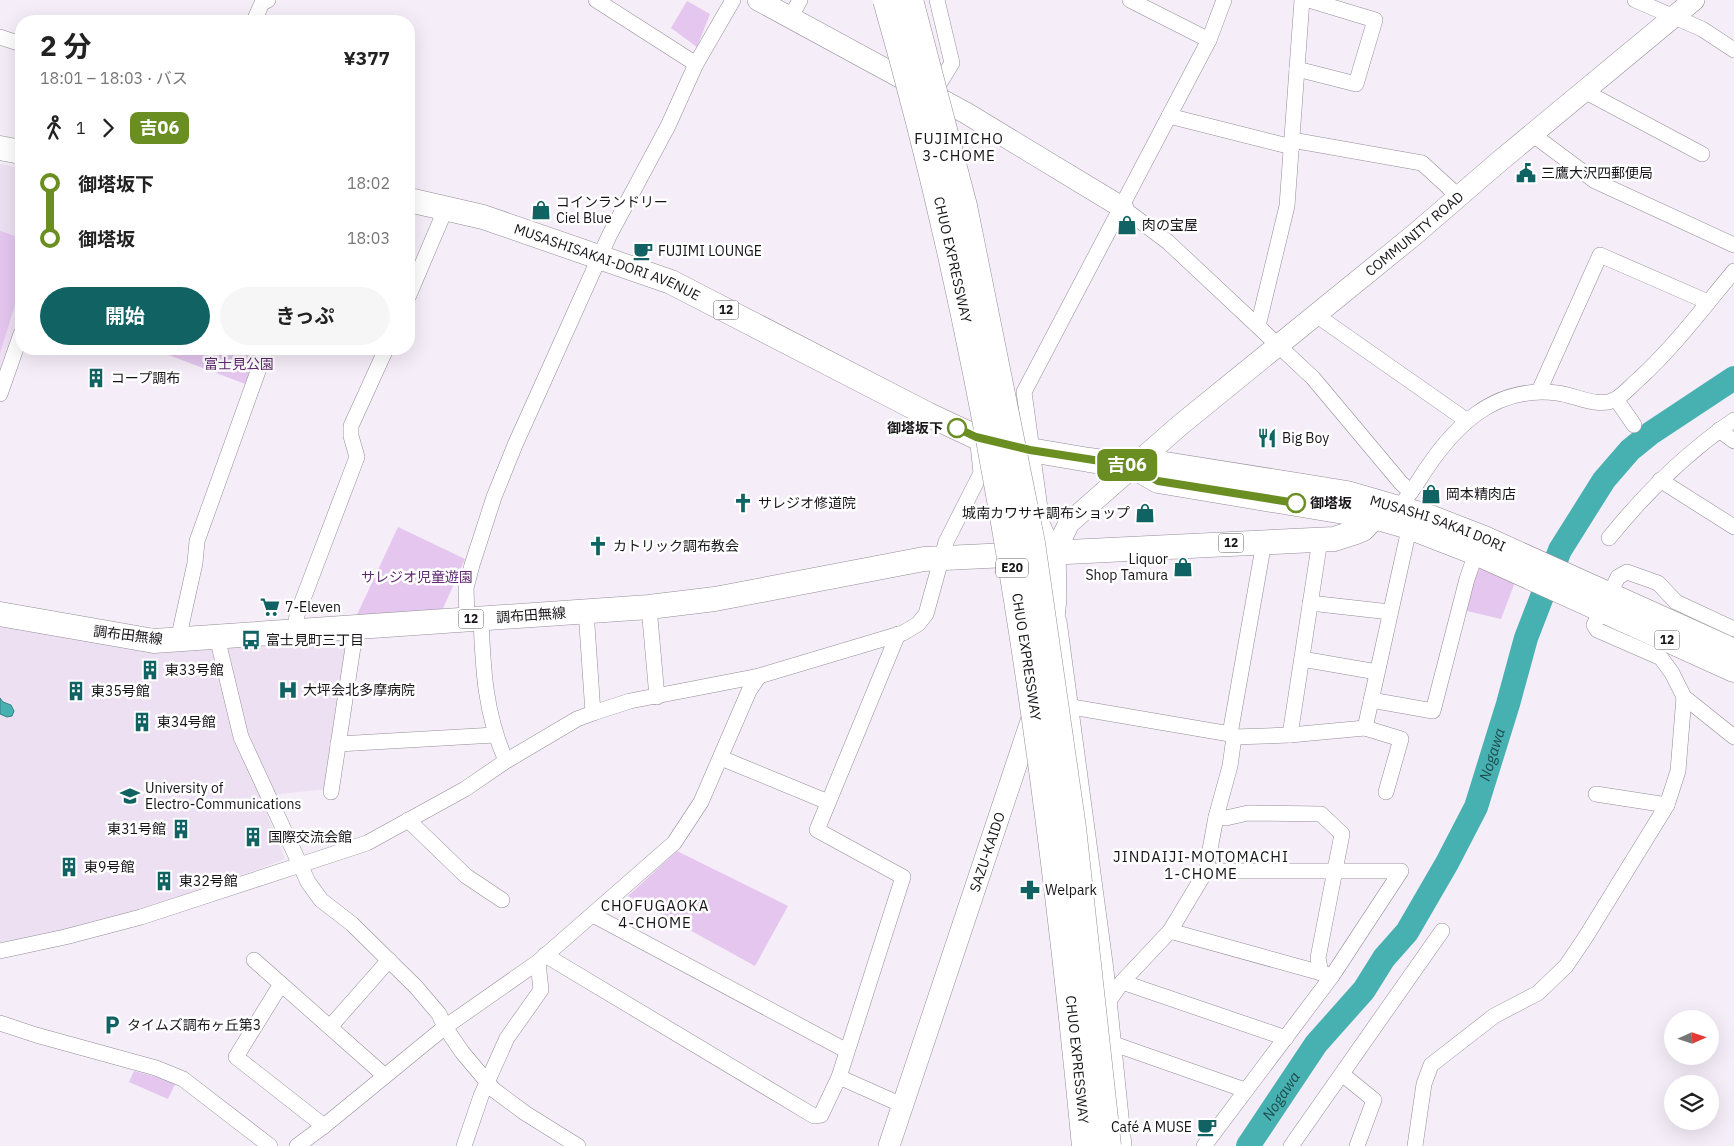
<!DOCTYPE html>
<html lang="ja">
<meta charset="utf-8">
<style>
body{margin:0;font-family:"IBM Plex Sans","Noto Sans JP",sans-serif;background:#f6f6f6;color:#222;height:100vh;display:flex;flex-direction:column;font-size:19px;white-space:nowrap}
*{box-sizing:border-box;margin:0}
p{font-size:16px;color:#767676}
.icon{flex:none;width:28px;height:28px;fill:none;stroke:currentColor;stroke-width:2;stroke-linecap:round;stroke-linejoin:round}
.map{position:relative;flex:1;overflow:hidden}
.drawer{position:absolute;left:15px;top:15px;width:400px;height:340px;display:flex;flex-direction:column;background:#fff;border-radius:20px;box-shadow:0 5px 20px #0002}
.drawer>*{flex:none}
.badge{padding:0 10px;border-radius:8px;font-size:18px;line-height:32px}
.needle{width:32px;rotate:87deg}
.tools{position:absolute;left:1664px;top:1010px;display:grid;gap:10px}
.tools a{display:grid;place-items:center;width:55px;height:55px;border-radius:50%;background:#fff;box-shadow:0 5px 20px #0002;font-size:25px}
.map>.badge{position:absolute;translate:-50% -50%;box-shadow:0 0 0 2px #fff}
.legs{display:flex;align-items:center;gap:8px;height:55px;padding:0 25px;font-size:16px}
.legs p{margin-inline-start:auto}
.summary{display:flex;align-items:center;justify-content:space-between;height:85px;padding:0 25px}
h1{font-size:28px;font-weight:700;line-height:38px}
.cta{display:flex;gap:10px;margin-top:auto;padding:10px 25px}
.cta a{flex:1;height:58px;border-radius:30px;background:#116263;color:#fff;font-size:20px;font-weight:700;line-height:58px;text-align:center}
.cta a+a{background:#f6f6f6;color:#222}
ul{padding:0 25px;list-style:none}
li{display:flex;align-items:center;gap:18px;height:55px;font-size:19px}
li i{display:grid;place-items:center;width:8px;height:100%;margin:0 6px;background:currentColor}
li i::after{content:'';width:12px;height:12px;margin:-6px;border:4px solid;border-radius:50%;background:#fff}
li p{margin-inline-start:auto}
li:first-child i{background:linear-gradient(#0000 50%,currentColor 0)}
li:last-child i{background:linear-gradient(currentColor 50%,#0000 0)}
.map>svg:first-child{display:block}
</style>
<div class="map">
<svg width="1734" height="1146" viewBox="0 0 1734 1146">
<rect width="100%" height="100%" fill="#f5edf8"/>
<g fill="#ede0f2">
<path d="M0 164 21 168V310L0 374Z"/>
<path d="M0 623 212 645 234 733 285 859 190 894 61 935 0 942Z"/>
<path d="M351 634 327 789 271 795 246 738 223 642Z"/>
</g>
<g fill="#e4c6ef">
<path d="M687 1 710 14 697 47 671 28Z"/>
<path d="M21 215V286L0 353V231L15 236Z"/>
<path d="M159 349H262L248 385 158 351Z"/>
<path d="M398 527 465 559 441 613 356 617Z"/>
<path d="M1479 560 1517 577 1501 619 1467 611Z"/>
<path d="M677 851 788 906 755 966 628 896Z"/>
<path d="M134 1071 176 1082 168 1099 129 1082Z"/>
</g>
<path fill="#47b0b1" stroke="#398283" d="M0 698 3 702 11 705 14 711 12 716 7 717 0 714Z"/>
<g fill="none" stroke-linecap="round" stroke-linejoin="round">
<path stroke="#47b0b1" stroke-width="24" id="s1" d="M1248 1146 1316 1044 1364 990 1384 958 1407 932 1447 863 1476 807 1508 704 1526 638 1560 550 1604 480 1630 450 1651 433 1734 378"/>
<defs>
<g id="street">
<path d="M596 0 696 64"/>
<path d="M1130 0 1209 40"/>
<path d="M1635 0 1702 29 1734 50"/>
<path d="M790 18 800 0"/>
<path d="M254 21 262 3 268 0"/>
<path d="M0 37 21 44"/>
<path d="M1297 69 1356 84 1375 20 1309 0"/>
<path d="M1584 91 1702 154"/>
<path d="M933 94 952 63 937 0"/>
<path d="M1169 116 1292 147"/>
<path d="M1532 134 1595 181 1734 245"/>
<path d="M1292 140 1422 163 1458 196"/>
<path d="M1123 208 1168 242 1313 378 1401 483 1411 492"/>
<path d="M409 295 446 208"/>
<path d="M1316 315 1466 420"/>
<path d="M1258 326 1287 206 1302 0"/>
<path d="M1539 391 1600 255 1708 302"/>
<path d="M0 394 21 334"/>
<path d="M1616 399 1634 425"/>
<path d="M1719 430 1734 441"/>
<path d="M1660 480 1734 527"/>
<path d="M1395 514C1402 502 1412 492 1419 480 1451 429 1492 385 1557 393 1576 395 1598 409 1616 399 1624 394 1632 385 1639 379 1675 346 1703 308 1734 271"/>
<path d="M1609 538C1646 492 1686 453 1734 420"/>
<path d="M1055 552 1042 523 1024 392 1209 40 1224 0"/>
<path d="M1310 603 1390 612"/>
<path d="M649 607 657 697"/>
<path d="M586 611 593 713"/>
<path d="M467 619 466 588 472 565 494 497 515 445 609 236 668 126 696 64 733 0"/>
<path d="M481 619C483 670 485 713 506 761"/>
<path d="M1059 621 1106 970 1124 1146"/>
<path d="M1734 629 1676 602 1658 583 1627 572 1618 577 1594 625 1597 630 1661 658 1672 673 1684 697 1734 737"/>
<path d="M295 630 297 615 357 457 351 436V426L386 349"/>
<path d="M217 637 241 737 308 882 321 900 352 924 416 987 439 1014 445 1027 462 1052 494 1090 525 1113 578 1146"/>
<path d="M178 640 195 563 197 541 266 349"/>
<path d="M1302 659 1377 672"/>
<path d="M1371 700 1433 711 1467 579 1476 553"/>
<path d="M1072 707 1230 734"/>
<path d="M1365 728 1411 520"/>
<path d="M1290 735 1320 540"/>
<path d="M1234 737 1290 735 1365 728 1401 739 1386 792"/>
<path d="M338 744 495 735"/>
<path d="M721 758 828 802"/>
<path d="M331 792 356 627"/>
<path d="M1596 794 1667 805"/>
<path d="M1216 817 1226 818 1248 813 1321 814 1342 834 1318 958 1321 973"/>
<path d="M408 820 466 876 502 900"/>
<path d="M593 915 847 1051"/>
<path d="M1170 931 1332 976 1401 871H1206"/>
<path d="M0 951 65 937 141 917 367 843 465 789 506 761 577 719 593 713 630 701 759 676 903 633 918 624 926 614 946 542 981 473 978 444"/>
<path d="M545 955 814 1116 821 1115 839 1077 903 877 817 830 898 634"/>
<path d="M254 960 385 1076"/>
<path d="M1122 982 1286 1038"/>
<path d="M281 984 236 1057 324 1126"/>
<path d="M1109 1001 1122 982 1170 931 1206 871 1216 817 1230 766 1234 737 1230 734 1264 542"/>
<path d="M0 1023 36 1035 156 1068 183 1079 270 1146"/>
<path d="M330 1027 389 960"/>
<path d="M1114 1044 1245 1090"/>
<path d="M1342 1074 1374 1100 1357 1146"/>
<path d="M839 1077 902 1105"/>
<path d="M297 1146 324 1126 445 1027 538 962 674 843 701 802 749 691 759 676"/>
<path d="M464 1146 481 1096 507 1038 541 990 538 962"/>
<path d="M1204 1146 1332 976"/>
<path d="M1291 1146 1442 931"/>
<path d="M1415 1146 1424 1084 1431 1065 1494 1016 1538 993 1566 966 1585 938 1667 805 1678 771 1684 697"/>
</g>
<g id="secondary">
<path d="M758 0 966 113 1123 208"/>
<path id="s2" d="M1052 639 1056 598 1055 552 1069 523 1179 426 1414 235 1501 160 1694 0"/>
<path id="s3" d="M889 1146 1033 715"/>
</g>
<g id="primary">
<path d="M0 148 21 152"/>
<path id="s4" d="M409 200 483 217 671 282 927 414 976 437 1030 450 1089 460 1132 466 1159 463 1347 493 1430 517 1484 538 1734 651"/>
<path d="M1132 466 1158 481 1374 517 1409 527 1476 553 1734 670"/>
<path d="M0 614 154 641 649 607 715 599 924 559 1334 539 1356 532 1363 529 1374 517 1398 508"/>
</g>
</defs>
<use href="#street" stroke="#948d97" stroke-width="16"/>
<use href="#secondary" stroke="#948d97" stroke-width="22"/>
<use href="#primary" stroke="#948d97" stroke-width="25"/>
<use href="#street" stroke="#fff" stroke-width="15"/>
<use href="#secondary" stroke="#fff" stroke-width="21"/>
<use href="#primary" stroke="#fff" stroke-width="24"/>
<defs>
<g id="highway-bridge">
<path id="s5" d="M887 0C994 373 1049 760 1086 1146"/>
<path d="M909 0 963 206 1031 543 1072 828 1107 1146"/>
</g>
</defs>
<use href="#highway-bridge" stroke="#948d97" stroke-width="29" stroke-linecap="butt"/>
<use href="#highway-bridge" stroke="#fff" stroke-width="28"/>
</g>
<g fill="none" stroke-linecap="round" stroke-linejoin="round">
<defs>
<path id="line-1" d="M957 428 976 437 1030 450 1132 466 1158 481 1296 503"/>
</defs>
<use href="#line-1" stroke="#fff" stroke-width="11"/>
<use href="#line-1" stroke="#6b8e23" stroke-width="8"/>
</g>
<defs>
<symbol id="civic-bare" viewBox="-9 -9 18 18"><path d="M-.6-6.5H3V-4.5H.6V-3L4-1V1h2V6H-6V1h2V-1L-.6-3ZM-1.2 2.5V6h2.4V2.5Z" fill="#116263" stroke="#fff" stroke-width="2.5" paint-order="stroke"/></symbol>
<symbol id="shop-bare" viewBox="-9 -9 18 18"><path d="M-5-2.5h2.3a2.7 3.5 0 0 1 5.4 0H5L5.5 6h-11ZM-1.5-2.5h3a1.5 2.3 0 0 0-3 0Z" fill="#116263" stroke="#fff" stroke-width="2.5" paint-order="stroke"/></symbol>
<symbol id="cafe-bare" viewBox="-9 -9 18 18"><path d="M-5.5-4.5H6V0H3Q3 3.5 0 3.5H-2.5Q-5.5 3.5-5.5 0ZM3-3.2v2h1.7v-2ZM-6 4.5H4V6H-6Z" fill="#116263" stroke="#fff" stroke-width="2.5" paint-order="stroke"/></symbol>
<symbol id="building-bare" viewBox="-9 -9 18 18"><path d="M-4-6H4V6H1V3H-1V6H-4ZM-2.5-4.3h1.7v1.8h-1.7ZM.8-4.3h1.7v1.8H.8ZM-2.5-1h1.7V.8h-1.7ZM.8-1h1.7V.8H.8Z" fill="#116263" stroke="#fff" stroke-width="2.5" paint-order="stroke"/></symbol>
<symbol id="restaurant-bare" viewBox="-9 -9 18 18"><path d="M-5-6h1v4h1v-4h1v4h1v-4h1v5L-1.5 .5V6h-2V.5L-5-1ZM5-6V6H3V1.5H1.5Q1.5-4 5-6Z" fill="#116263" stroke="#fff" stroke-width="2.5" paint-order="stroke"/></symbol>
<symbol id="church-bare" viewBox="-9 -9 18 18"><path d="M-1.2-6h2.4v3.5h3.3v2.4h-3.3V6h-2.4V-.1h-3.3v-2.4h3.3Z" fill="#116263" stroke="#fff" stroke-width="2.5" paint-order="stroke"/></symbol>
<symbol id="supermarket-bare" viewBox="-9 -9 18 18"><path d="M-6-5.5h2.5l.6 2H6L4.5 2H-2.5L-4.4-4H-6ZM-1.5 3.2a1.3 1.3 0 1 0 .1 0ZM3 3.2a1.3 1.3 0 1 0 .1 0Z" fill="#116263" stroke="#fff" stroke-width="2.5" paint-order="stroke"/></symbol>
<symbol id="bus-bare" viewBox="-9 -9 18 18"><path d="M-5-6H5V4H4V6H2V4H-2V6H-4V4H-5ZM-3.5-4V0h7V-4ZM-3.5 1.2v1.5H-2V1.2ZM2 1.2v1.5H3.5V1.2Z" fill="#116263" stroke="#fff" stroke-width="2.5" paint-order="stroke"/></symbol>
<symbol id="hospital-bare" viewBox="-9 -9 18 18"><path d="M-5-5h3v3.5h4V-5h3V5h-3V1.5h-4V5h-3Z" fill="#116263" stroke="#fff" stroke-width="2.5" paint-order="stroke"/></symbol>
<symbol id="university-bare" viewBox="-9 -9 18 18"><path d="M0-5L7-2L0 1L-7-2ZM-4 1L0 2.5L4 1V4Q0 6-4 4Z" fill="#116263" stroke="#fff" stroke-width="2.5" paint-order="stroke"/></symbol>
<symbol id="pharmacy-bare" viewBox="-9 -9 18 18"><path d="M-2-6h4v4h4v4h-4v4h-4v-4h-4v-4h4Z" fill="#116263" stroke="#fff" stroke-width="2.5" paint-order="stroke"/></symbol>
<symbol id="parking-bare" viewBox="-9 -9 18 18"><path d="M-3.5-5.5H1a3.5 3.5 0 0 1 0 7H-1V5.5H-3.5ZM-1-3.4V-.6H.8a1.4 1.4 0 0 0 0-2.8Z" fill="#116263" stroke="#fff" stroke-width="2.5" paint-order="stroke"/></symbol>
</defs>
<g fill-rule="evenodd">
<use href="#civic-bare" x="1512" y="159" width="28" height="28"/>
<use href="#shop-bare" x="527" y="196" width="28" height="28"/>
<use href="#shop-bare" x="1113" y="211" width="28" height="28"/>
<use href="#cafe-bare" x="629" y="237" width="28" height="28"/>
<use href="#building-bare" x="82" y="364" width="28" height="28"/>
<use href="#restaurant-bare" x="1253" y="424" width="28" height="28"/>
<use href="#shop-bare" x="1417" y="480" width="28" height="28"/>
<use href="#church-bare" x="729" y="489" width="28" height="28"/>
<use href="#shop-bare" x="1131" y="499" width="28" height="28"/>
<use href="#church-bare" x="584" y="532" width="28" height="28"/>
<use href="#shop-bare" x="1169" y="553" width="28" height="28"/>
<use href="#supermarket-bare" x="256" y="593" width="28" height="28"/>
<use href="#bus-bare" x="237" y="626" width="28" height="28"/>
<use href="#building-bare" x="136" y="656" width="28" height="28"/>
<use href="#hospital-bare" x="274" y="676" width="28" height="28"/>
<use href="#building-bare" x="62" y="677" width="28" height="28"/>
<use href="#building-bare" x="128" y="708" width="28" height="28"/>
<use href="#university-bare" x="116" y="782" width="28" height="28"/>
<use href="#building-bare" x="167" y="815" width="28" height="28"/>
<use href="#building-bare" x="239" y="823" width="28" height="28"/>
<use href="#building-bare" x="55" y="853" width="28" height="28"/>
<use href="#building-bare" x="150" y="867" width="28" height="28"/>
<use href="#pharmacy-bare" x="1016" y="876" width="28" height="28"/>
<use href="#parking-bare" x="98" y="1011" width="28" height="28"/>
<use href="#cafe-bare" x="1193" y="1113" width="28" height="28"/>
</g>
<g fill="#fff" stroke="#6b8e23" stroke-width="2.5">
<circle cx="957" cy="428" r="9"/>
<circle cx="1296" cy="503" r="9"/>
</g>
<g text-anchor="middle" stroke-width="5" stroke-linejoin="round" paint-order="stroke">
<g fill="#fff" stroke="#5d5b5e" stroke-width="1">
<rect x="713.5" y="300.5" width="25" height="19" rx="4"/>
<rect x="1218.5" y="533.5" width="25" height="19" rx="4"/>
<rect x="996" y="558.5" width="32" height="19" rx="4"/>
<rect x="458.5" y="609.5" width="25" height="19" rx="4"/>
<rect x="1654.5" y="630.5" width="25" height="19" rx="4"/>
</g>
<g font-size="12" font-weight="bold" fill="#181519">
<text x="726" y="314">12</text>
<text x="1231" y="547">12</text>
<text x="1012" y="572">E20</text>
<text x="471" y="623">12</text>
<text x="1667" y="644">12</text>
</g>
<g font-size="14" fill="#181519" stroke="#fff" text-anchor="start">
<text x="1541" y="178">三鷹大沢四郵便局</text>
<text x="556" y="207">コインランドリー<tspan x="556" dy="16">Ciel Blue</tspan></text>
<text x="1142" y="230">肉の宝屋</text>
<text x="658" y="256">FUJIMI LOUNGE</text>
<text x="111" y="383">コープ調布</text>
<text x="1282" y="443">Big Boy</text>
<text x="1446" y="499">岡本精肉店</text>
<text x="758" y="508">サレジオ修道院</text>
<text x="1130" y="518" text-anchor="end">城南カワサキ調布ショップ</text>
<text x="613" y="551">カトリック調布教会</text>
<text x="1168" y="564" text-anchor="end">Liquor<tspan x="1168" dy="16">Shop Tamura</tspan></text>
<text x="285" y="612">7-Eleven</text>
<text x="266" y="645">富士見町三丁目</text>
<text x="165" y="675">東33号館</text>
<text x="303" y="695">大坪会北多摩病院</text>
<text x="91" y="696">東35号館</text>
<text x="157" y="727">東34号館</text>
<text x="145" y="793">University of<tspan x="145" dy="16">Electro-Communications</tspan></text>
<text x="166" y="834" text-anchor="end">東31号館</text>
<text x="268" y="842">国際交流会館</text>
<text x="84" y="872">東9号館</text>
<text x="179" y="886">東32号館</text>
<text x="1045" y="895">Welpark</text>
<text x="127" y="1030">タイムズ調布ヶ丘第3</text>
<text x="1192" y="1132" text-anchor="end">Café A MUSE</text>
</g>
<g font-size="14" fill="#181519" stroke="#fff">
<text dy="5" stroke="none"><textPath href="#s2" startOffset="570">COMMUNITY ROAD</textPath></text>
<text dy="5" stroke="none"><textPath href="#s5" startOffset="268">CHUO EXPRESSWAY</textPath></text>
<text dy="5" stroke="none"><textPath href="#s4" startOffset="208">MUSASHISAKAI-DORI AVENUE</textPath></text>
<text dy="5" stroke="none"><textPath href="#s4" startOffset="1089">MUSASHI SAKAI DORI</textPath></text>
<text transform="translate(531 615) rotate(-4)" y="5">調布田無線</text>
<text transform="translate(128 635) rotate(7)" y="5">調布田無線</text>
<text dy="5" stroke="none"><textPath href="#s5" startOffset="672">CHUO EXPRESSWAY</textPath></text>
<text dy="5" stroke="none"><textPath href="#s3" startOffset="310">SAZU-KAIDO</textPath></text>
<text dy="5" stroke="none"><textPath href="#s5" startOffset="1078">CHUO EXPRESSWAY</textPath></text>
</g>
<g font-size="14" fill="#602a71" stroke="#fff">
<text x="239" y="369">富士見公園</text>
<text x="417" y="582">サレジオ児童遊園</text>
</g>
<g font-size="14" font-weight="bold" fill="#181519" stroke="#fff" text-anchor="end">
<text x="943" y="433">御塔坂下</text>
<text x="1310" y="508" text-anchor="start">御塔坂</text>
</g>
<g font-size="15" letter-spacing="1" fill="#181519" stroke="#fff">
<text x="959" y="144">FUJIMICHO<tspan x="959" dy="17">3-CHOME</tspan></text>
<text x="1201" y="862">JINDAIJI-MOTOMACHI<tspan x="1201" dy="17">1-CHOME</tspan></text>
<text x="655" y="911">CHOFUGAOKA<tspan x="655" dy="17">4-CHOME</tspan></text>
</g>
<g font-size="15" font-style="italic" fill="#1e4c4d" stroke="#fff">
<text dy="5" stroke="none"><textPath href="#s1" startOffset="465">Nogawa</textPath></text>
<text dy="5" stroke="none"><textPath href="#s1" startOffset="60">Nogawa</textPath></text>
</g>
</g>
</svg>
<div class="tools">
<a><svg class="needle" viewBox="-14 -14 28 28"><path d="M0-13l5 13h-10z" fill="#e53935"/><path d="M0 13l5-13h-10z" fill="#767676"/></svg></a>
<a><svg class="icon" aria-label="layers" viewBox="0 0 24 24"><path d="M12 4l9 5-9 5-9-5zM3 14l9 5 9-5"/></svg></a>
</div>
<b class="badge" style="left:1127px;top:465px;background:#6b8e23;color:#fff">吉06</b>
<section class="drawer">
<div class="summary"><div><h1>2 分</h1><p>18:01 – 18:03 · バス</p></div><b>¥377</b></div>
<div class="legs"><svg class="icon" aria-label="walk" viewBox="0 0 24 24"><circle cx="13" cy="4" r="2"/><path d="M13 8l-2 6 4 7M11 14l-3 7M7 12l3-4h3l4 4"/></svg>1<svg class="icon" aria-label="forward" viewBox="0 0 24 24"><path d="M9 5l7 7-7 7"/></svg><b class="badge" style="background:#6b8e23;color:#fff">吉06</b></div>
<ul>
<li><i style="color:#6b8e23"></i><b>御塔坂下</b><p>18:02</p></li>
<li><i style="color:#6b8e23"></i><b>御塔坂</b><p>18:03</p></li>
</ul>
<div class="cta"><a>開始</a><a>きっぷ</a></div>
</section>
</div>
